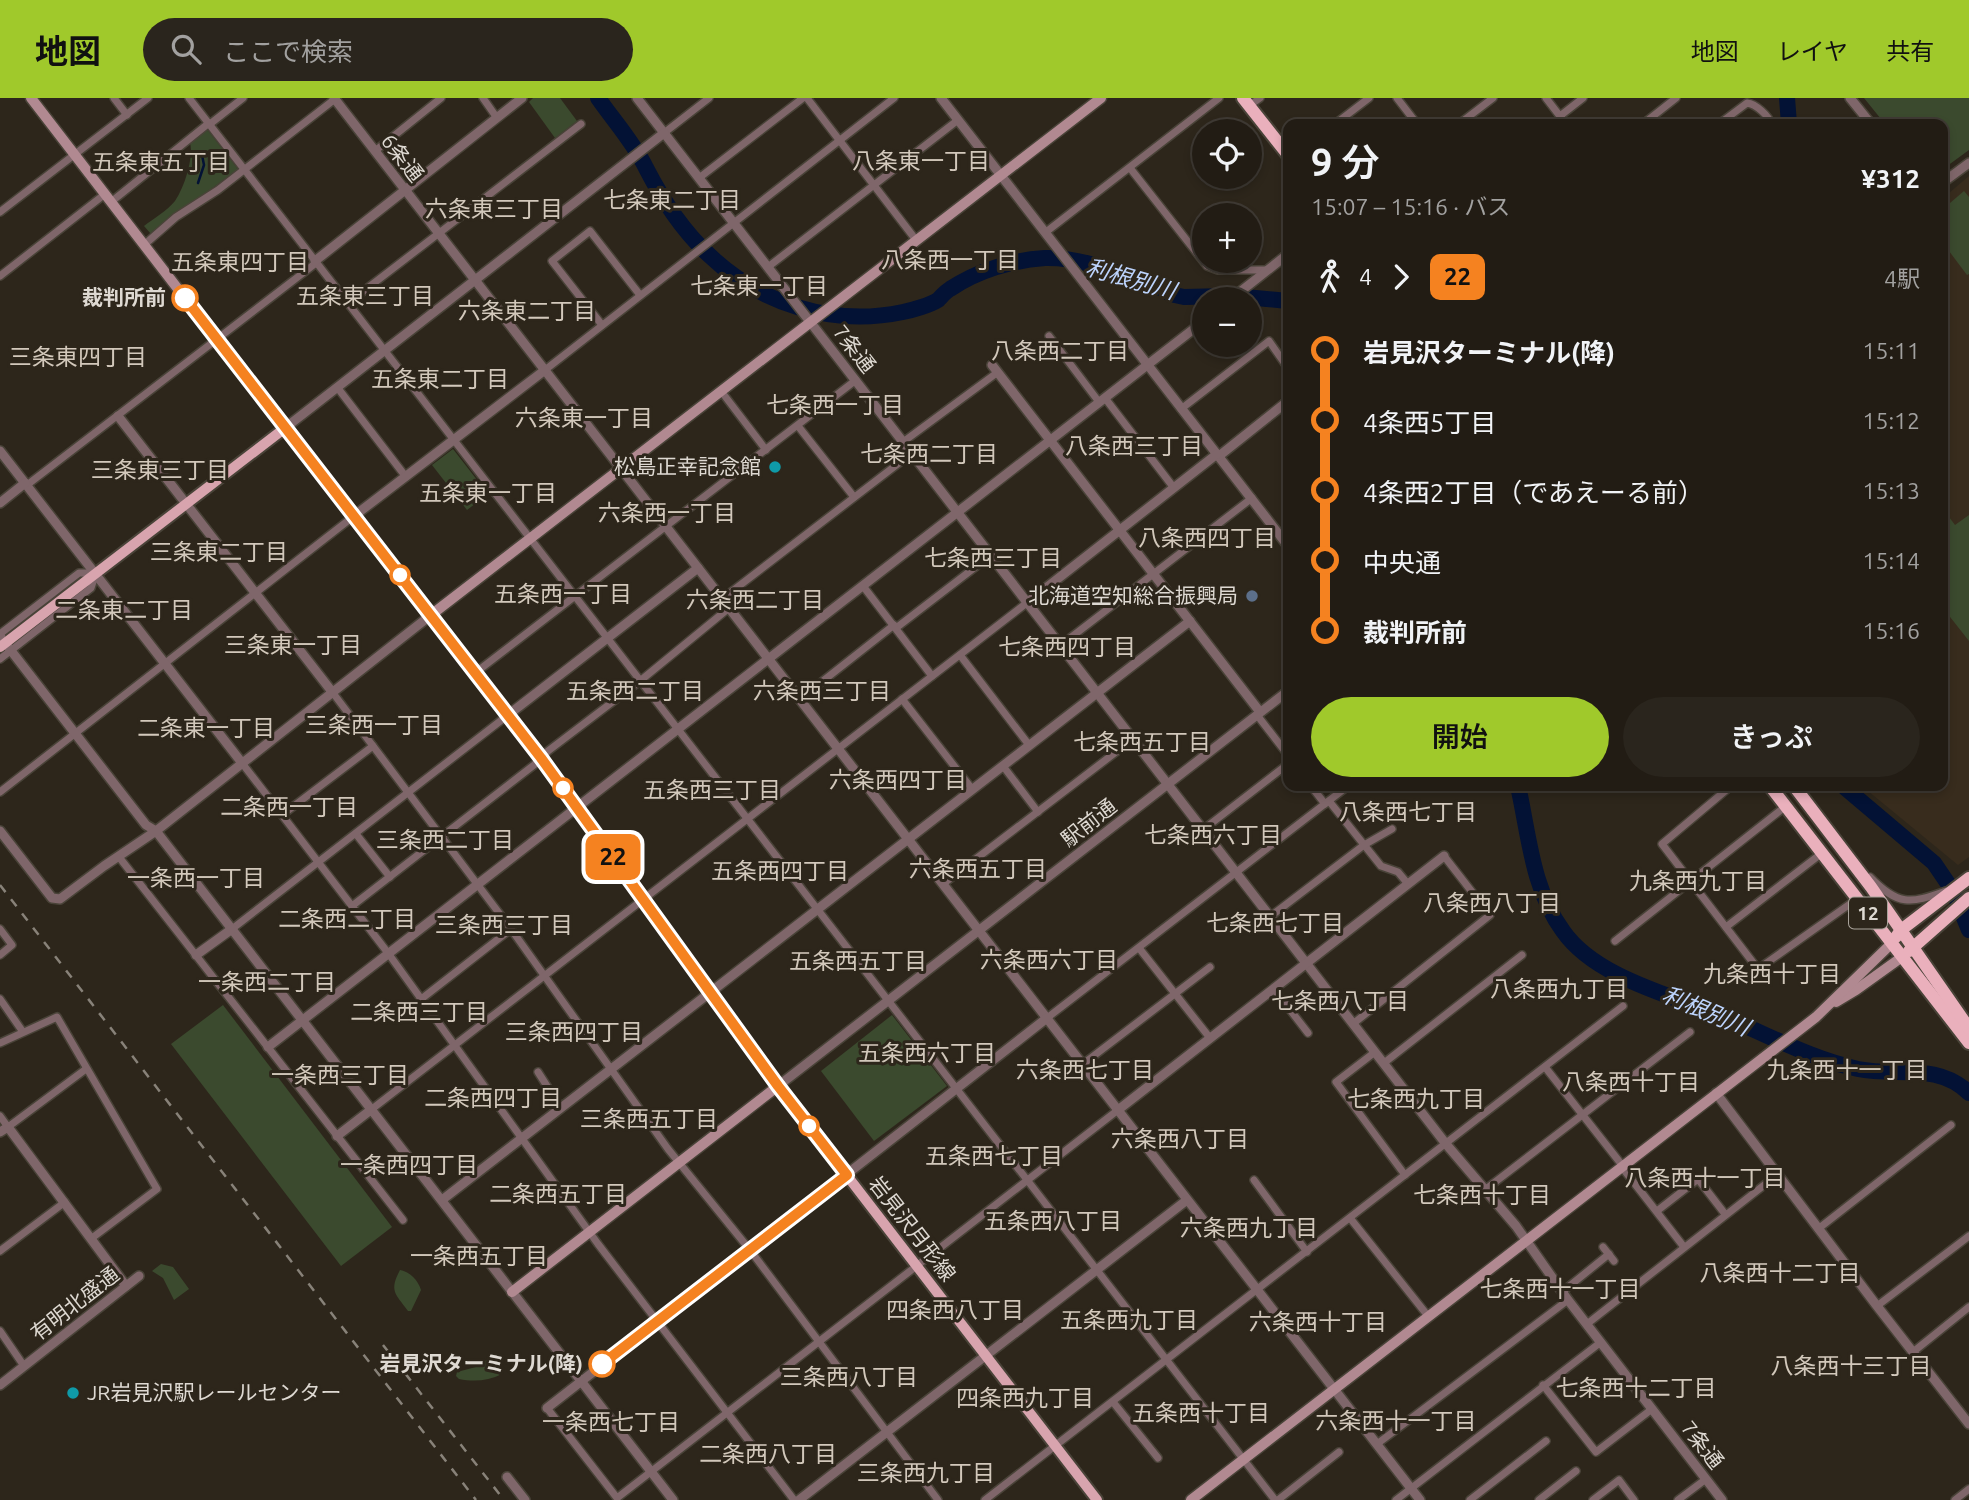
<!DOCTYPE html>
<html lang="ja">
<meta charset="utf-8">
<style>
body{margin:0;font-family:Ubuntu,"Noto Sans JP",sans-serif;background:#2a251d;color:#f1f3f6;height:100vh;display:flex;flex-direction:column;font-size:26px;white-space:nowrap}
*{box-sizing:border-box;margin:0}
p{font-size:23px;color:#a2a1a0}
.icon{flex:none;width:38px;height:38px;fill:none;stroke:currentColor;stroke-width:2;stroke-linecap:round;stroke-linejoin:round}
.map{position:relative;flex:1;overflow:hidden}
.details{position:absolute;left:1283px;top:21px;width:665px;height:672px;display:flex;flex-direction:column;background:#221c14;border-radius:14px;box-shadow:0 4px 10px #0003,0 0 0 2px #3f3a34}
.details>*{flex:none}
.badge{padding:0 14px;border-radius:10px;font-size:24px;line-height:46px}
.fabs{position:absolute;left:1192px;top:21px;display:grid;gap:14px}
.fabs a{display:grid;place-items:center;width:70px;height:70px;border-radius:50%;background:#221c14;box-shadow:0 4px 10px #0003,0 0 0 2px #3f3a34;font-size:35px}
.map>.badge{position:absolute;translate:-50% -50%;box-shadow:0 0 0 4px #fff}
.legs{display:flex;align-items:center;gap:10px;height:77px;padding:0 28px;font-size:23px}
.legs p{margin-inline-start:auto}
.overview{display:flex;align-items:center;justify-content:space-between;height:119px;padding:0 28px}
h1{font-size:38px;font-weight:600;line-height:52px}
.cta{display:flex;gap:14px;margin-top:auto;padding:14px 28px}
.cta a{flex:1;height:80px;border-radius:42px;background:#a0c92b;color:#111;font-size:28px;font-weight:600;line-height:80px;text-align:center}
.cta a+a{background:#2a251d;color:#f1f3f6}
ul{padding:0 28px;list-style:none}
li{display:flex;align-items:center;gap:24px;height:70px;font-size:26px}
li i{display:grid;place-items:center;width:10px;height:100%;margin:0 9px;background:currentColor}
li i::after{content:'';width:18px;height:18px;margin:-9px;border:5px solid;border-radius:50%;background:#221c14}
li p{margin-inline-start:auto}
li:first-child i{background:linear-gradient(#0000 50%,currentColor 0)}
li:last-child i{background:linear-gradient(currentColor 50%,#0000 0)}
header{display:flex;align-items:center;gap:42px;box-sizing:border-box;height:98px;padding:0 35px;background:#a0c92b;color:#111}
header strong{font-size:33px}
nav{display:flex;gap:38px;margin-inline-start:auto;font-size:24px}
.search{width:490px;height:63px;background:#2a251d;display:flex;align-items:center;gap:18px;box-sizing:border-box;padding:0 24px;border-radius:38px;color:#a2a1a0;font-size:26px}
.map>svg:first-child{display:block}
</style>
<header>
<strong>地図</strong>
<div class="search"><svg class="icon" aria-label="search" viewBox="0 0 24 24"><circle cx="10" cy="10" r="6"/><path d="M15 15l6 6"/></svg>ここで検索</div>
<nav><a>地図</a><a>レイヤ</a><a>共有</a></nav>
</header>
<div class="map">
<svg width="1969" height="1402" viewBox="0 0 1969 1402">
<rect width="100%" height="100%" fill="#2d261b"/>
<path fill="#382c1d" d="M1969 78V759L1958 767 1862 688H1942V101Z"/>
<g fill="#3b4a2e">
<path d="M533 0H560L577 23 555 40 529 4Z"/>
<path d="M1864 0H1969V52L1943 71 1942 26H1885Z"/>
<path d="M207 31 238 71 151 136 144 128C154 120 167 113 175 103 184 90 194 60 190 45Z"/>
<path d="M1964 93 1969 99V176L1967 177 1943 145V111Z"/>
<path d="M453 351 488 396 467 412 432 367Z"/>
<path d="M1943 411 1955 427 1969 417V543L1943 510Z"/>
<path d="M223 907 392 1129 341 1168 171 946Z"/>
<path d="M892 917 947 988 874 1043 821 973Z"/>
<path d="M161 1166 173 1169 189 1191 174 1202 163 1180 152 1173Z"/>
<path d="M400 1172C410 1174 418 1182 421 1192L411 1213H408C395 1195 389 1193 400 1172Z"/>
<path d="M491 1259 502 1276C488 1283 474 1284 459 1281L456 1278 457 1274 476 1269Z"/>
</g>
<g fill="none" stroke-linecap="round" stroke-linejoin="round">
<path stroke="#031235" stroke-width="2.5" d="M198 85 204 67 202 57"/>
<g stroke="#031235" stroke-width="16">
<path d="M598 0C614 23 634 45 646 70 662 101 682 132 708 156 760 206 832 229 903 214 913 212 930 207 938 202 942 198 945 194 950 191 977 173 1012 162 1045 160 1089 159 1127 180 1167 192L1170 196 1184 199 1228 198"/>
<path d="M1787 0 1789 26"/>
<path d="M1245 199 1288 203"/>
<path d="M1518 688C1529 737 1532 791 1563 833 1595 879 1670 897 1720 917 1765 935 1810 961 1858 971 1897 979 1937 964 1969 995"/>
<path d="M1843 688 1934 765 1953 793 1969 832"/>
</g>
<defs>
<g id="minor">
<path d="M114 0 127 17"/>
<path d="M189 0 1275 1402"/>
<path d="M483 0 497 20"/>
<path d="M807 0 916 142"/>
<path d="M1397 0 1417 26"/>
<path d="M1546 0 1566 26"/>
<path d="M1249 8 1260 0"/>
<path d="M1560 18 1583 0"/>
<path d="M210 26 243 0"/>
<path d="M1335 26 1369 0"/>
<path d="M1459 26 1493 0"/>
<path d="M1643 26 1676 0"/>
<path d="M1719 26 1747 5C1756 6 1769 18 1771 26"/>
<path d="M664 35 709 0"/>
<path d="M375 53 441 0"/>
<path d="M1130 70 1207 168 1218 172H1268"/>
<path d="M699 80 803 0"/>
<path d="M111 104 209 25"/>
<path d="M0 114 148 0"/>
<path d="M1046 134 1219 0"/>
<path d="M144 147 176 119 218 92 335 1"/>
<path d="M768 169 958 22"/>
<path d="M0 178 105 96"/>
<path d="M348 205 581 26"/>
<path d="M602 227 552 163 590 133 640 197"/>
<path d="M1049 238 1099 304"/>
<path d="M545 272 894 0"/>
<path d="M337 289 406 379"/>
<path d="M721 293 766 352"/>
<path d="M1105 300 1174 390"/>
<path d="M1181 311 1269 243 1288 270"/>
<path d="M798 328 854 399"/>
<path d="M903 344 998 274"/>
<path d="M27 387 316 165"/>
<path d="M863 488 932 578"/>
<path d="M722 501 912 355"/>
<path d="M896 530 991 457"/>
<path d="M0 536 79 475H96L91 490 0 561"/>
<path d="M1061 547 1252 400"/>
<path d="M960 557 1029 647"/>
<path d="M475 575 856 282"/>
<path d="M333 595 511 831 668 1051 750 1152 938 1402"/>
<path d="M800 601 894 527"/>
<path d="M902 601 972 691"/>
<path d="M1257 617 1288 657"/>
<path d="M242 665 388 855 598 1146 794 1402"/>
<path d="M1003 668 1038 714"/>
<path d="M1311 688 1325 706"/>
<path d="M1731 688 1662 746 1758 871 1857 801"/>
<path d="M0 694 354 418"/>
<path d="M1329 703 1381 768 1398 774 1408 786"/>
<path d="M282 717 373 648"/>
<path d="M1204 731 1288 666"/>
<path d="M356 736 390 779"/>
<path d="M119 759 403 1122"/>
<path d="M1870 779C1898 808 1910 806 1946 793"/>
<path d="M943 786 1133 641"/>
<path d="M352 808 534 667 548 653 640 583 729 510"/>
<path d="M1271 818 1364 747 1392 731"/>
<path d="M1726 829 1822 755"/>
<path d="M0 831 12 847 0 857"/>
<path d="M232 831 508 617"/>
<path d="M1615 843 1786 708"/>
<path d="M1139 850 1210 940"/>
<path d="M1274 891 1308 935"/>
<path d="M0 901 23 934"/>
<path d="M420 902 511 831"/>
<path d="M1047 920 1348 688"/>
<path d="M1354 925 1490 817 1444 758"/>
<path d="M0 945 57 919 157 1091 92 1140"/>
<path d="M1375 954 1336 984 1405 1077"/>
<path d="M1384 965 1522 857"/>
<path d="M1083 966 1210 869"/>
<path d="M1545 969 1622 1067"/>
<path d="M538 974 561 1010"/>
<path d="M372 1011 1028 504"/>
<path d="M0 1018 8 1029 86 971"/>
<path d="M1621 1068 1684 1149"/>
<path d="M1254 1082 1307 1154"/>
<path d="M1486 1091 1690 934"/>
<path d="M1657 1113 1698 1081 1725 1116"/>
<path d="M1350 1120 1428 1218"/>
<path d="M1818 1131 1951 1027"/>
<path d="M1603 1149 1614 1163"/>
<path d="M0 1153 65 1104"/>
<path d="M1562 1194 1609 1156"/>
<path d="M1877 1208 1969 1138"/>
<path d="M1587 1226 1777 1077"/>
<path d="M0 1233 24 1268"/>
<path d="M1913 1254 1969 1209"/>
<path d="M1543 1287 1596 1354 1652 1311"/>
<path d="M1113 1304 1158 1360"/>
<path d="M547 1310 617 1400 1118 1012"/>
<path d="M1377 1346 1568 1202"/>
<path d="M985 1402 1623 908"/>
<path d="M1278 1402 1339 1354"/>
<path d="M1396 1402 1601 1244"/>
<path d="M1470 1402 1546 1343"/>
<path d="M1539 1402 1576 1373"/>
<path d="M1593 1402 1619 1382 1634 1402"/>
<path d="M1678 1402 1706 1381"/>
<path d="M1955 1402 1969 1391"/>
</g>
<g id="tertiary">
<path d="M334 0 1420 1402"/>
<path d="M637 0 1446 1046 1516 1128 1568 1202 1722 1402"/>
<path d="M941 0 1288 448"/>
<path d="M1850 0 1871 26"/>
<path d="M1942 85 1969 65"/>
<path d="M315 163 522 0"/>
<path d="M1231 201 1288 156"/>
<path d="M992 267 1260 614"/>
<path d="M118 318 333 595"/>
<path d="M285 330 664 35"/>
<path d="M0 353 242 665"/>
<path d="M1219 358 1288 303"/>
<path d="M0 405 25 385"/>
<path d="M354 418 545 272"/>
<path d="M1028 504 1217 356"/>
<path d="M0 538 1 539"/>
<path d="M9 550 146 727 156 733 673 1402"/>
<path d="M508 617 698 470"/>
<path d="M0 733 52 800 60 801 104 768 156 733 431 517"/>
<path d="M196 857 232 831"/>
<path d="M268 949 1204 223"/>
<path d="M778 988 1288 593"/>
<path d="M1716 995 1877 1208 1969 1326"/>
<path d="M1118 1012 1444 758"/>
<path d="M0 1034 8 1029 126 1188"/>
<path d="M337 1038 372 1011"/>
<path d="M442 1102 1190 523"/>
<path d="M0 1287 139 1178"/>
<path d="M547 1310 1047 920"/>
<path d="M507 1379 525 1402"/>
<path d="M799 1402 1187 1102"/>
</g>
<g id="secondary">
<path d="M31 0 285 330"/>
<path d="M431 517 1101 0"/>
<path d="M1836 904 1856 892 1902 859"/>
<path d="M512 1194 778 988"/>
<path d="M1191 1402 1816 919 1892 845"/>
</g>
<path id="primary" d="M0 549 285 330 541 660 778 988 1097 1402"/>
<g id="trunk">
<path d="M1243 0 1288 57"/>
<path d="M1770 688 1969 945"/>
<path d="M1794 688 1871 789 1969 930"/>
<path d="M1896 839 1901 832 1969 780"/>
<path d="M1909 853 1969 800"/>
</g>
</defs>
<use href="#minor" stroke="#494338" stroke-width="10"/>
<use href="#tertiary" stroke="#494338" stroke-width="12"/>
<use href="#secondary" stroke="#494338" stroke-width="13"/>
<use href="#primary" stroke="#494338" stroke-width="14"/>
<use href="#trunk" stroke="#494338" stroke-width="16"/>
<use href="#minor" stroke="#7f666a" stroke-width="7"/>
<use href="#tertiary" stroke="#7f666a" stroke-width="9"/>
<use href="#secondary" stroke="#b18991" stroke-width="10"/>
<use href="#primary" stroke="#d8a4ae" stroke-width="10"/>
<use href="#trunk" stroke="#eab0bc" stroke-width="12"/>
<g stroke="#888279" stroke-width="2.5" stroke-dasharray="9 9" stroke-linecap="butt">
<path d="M0 787 476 1402"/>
<path d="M383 1247 504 1402"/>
</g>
</g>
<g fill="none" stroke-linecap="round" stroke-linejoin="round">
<defs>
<path id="line-1" d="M185 200 541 660 778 988 847 1077 602 1266"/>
</defs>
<use href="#line-1" stroke="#fff" stroke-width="16"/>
<use href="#line-1" stroke="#f58220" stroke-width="10"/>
</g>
<g fill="#fff" stroke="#f58220" stroke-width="3.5">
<circle cx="185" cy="200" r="12"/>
<circle cx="400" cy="477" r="9"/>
<circle cx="563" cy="690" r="9"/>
<circle cx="809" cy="1028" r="9"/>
<circle cx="602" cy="1266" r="12"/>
</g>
<g fill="#0f9aa8" stroke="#2d261b" stroke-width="2.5">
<circle cx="775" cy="369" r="7"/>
<circle cx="73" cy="1295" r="7"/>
</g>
<circle fill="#5c6f8a" stroke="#2d261b" stroke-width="2.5" cx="1252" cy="498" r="7"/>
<g text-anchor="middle" stroke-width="6" stroke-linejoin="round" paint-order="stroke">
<rect fill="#2d261b" stroke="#a9a39b" stroke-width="2" x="1849" y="799.5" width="38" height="31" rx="5"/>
<g font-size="19" font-weight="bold" fill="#ded9d2">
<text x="1868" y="822">12</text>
</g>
<g font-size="21" fill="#ded9d2" stroke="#2d261b">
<text transform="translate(402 60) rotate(52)" y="7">6条通</text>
<text transform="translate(854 251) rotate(52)" y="7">7条通</text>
<text transform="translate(1089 725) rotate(-38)" y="7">駅前通</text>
<text transform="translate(912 1131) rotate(52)" y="7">岩見沢月形線</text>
<text transform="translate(75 1206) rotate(-38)" y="7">有明北盛通</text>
<text transform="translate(1702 1347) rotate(52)" y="7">7条通</text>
</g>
<g font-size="21" font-weight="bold" fill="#ded9d2" stroke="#2d261b" text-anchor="end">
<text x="166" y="207">裁判所前</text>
<text x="583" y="1273">岩見沢ターミナル(降)</text>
</g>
<g font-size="21" fill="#ded9d2" stroke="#2d261b" text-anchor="end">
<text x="761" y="376">松島正幸記念館</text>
<text x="1238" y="505">北海道空知総合振興局</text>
<text x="87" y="1302" text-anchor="start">JR岩見沢駅レールセンター</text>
</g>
<g font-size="23" fill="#d2c8bb" stroke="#2d261b">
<text x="921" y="71">八条東一丁目</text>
<text x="161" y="72">五条東五丁目</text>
<text x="672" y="110">七条東二丁目</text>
<text x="494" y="119">六条東三丁目</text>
<text x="950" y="170">八条西一丁目</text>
<text x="240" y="172">五条東四丁目</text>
<text x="759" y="196">七条東一丁目</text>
<text x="365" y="206">五条東三丁目</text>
<text x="527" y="221">六条東二丁目</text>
<text x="1060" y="261">八条西二丁目</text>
<text x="78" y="267">三条東四丁目</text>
<text x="440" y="289">五条東二丁目</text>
<text x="835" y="315">七条西一丁目</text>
<text x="584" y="328">六条東一丁目</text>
<text x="1134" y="356">八条西三丁目</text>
<text x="929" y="364">七条西二丁目</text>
<text x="160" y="380">三条東三丁目</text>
<text x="488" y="403">五条東一丁目</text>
<text x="667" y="423">六条西一丁目</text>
<text x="1207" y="448">八条西四丁目</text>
<text x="219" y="462">三条東二丁目</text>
<text x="993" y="468">七条西三丁目</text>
<text x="563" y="504">五条西一丁目</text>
<text x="755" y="510">六条西二丁目</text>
<text x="124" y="520">二条東二丁目</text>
<text x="293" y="555">三条東一丁目</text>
<text x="1067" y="557">七条西四丁目</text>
<text x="635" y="601">五条西二丁目</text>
<text x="822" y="601">六条西三丁目</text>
<text x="374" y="635">三条西一丁目</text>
<text x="206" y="638">二条東一丁目</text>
<text x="1142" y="652">七条西五丁目</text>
<text x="898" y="690">六条西四丁目</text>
<text x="712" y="700">五条西三丁目</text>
<text x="289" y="717">二条西一丁目</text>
<text x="1408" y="722">八条西七丁目</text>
<text x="1213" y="745">七条西六丁目</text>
<text x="445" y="750">三条西二丁目</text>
<text x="978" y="779">六条西五丁目</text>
<text x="780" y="781">五条西四丁目</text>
<text x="196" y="788">一条西一丁目</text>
<text x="1698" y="791">九条西九丁目</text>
<text x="1492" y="813">八条西八丁目</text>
<text x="347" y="829">二条西二丁目</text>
<text x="1275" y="833">七条西七丁目</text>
<text x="504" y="835">三条西三丁目</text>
<text x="1049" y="870">六条西六丁目</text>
<text x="858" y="871">五条西五丁目</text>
<text x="1772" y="884">九条西十丁目</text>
<text x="267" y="892">一条西二丁目</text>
<text x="1559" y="899">八条西九丁目</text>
<text x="1340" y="911">七条西八丁目</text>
<text x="419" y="922">二条西三丁目</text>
<text x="574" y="942">三条西四丁目</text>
<text x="927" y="963">五条西六丁目</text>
<text x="1085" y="980">六条西七丁目</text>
<text x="1847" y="980">九条西十一丁目</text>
<text x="340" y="985">一条西三丁目</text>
<text x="1631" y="992">八条西十丁目</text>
<text x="493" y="1008">二条西四丁目</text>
<text x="1416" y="1009">七条西九丁目</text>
<text x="649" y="1029">三条西五丁目</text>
<text x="1180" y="1049">六条西八丁目</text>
<text x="994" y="1066">五条西七丁目</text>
<text x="409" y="1075">一条西四丁目</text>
<text x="1705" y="1088">八条西十一丁目</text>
<text x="558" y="1104">二条西五丁目</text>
<text x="1482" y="1105">七条西十丁目</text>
<text x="1053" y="1131">五条西八丁目</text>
<text x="1249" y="1138">六条西九丁目</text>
<text x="479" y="1166">一条西五丁目</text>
<text x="1780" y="1183">八条西十二丁目</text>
<text x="1560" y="1199">七条西十一丁目</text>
<text x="955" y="1220">四条西八丁目</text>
<text x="1129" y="1230">五条西九丁目</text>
<text x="1318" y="1232">六条西十丁目</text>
<text x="1851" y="1276">八条西十三丁目</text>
<text x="849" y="1287">三条西八丁目</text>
<text x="1636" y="1298">七条西十二丁目</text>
<text x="1025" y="1308">四条西九丁目</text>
<text x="1201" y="1323">五条西十丁目</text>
<text x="1396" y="1331">六条西十一丁目</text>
<text x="611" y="1332">一条西七丁目</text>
<text x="768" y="1364">二条西八丁目</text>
<text x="926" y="1383">三条西九丁目</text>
</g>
<g font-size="23" font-style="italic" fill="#bdd4fd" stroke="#2d261b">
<text transform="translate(1131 181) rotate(16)" y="8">利根別川</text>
<text transform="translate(1706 913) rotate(23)" y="8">利根別川</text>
</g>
</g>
</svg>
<div class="fabs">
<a><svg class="icon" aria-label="locate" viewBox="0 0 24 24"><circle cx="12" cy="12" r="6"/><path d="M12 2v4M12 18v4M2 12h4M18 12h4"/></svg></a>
<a>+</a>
<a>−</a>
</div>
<b class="badge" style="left:613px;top:759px;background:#f58220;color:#111">22</b>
<section class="details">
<div class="overview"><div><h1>9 分</h1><p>15:07 – 15:16 · バス</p></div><b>¥312</b></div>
<div class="legs"><svg class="icon" aria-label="walk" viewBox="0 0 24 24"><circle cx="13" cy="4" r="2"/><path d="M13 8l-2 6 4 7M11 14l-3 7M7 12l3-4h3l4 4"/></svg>4<svg class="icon" aria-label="forward" viewBox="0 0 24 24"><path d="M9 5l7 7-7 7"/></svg><b class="badge" style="background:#f58220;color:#111">22</b><p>4駅</p></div>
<ul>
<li><i style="color:#f58220"></i><b>岩見沢ターミナル(降)</b><p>15:11</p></li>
<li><i style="color:#f58220"></i><span>4条西5丁目</span><p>15:12</p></li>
<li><i style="color:#f58220"></i><span>4条西2丁目（であえーる前）</span><p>15:13</p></li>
<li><i style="color:#f58220"></i><span>中央通</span><p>15:14</p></li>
<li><i style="color:#f58220"></i><b>裁判所前</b><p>15:16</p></li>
</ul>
<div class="cta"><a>開始</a><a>きっぷ</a></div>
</section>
</div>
